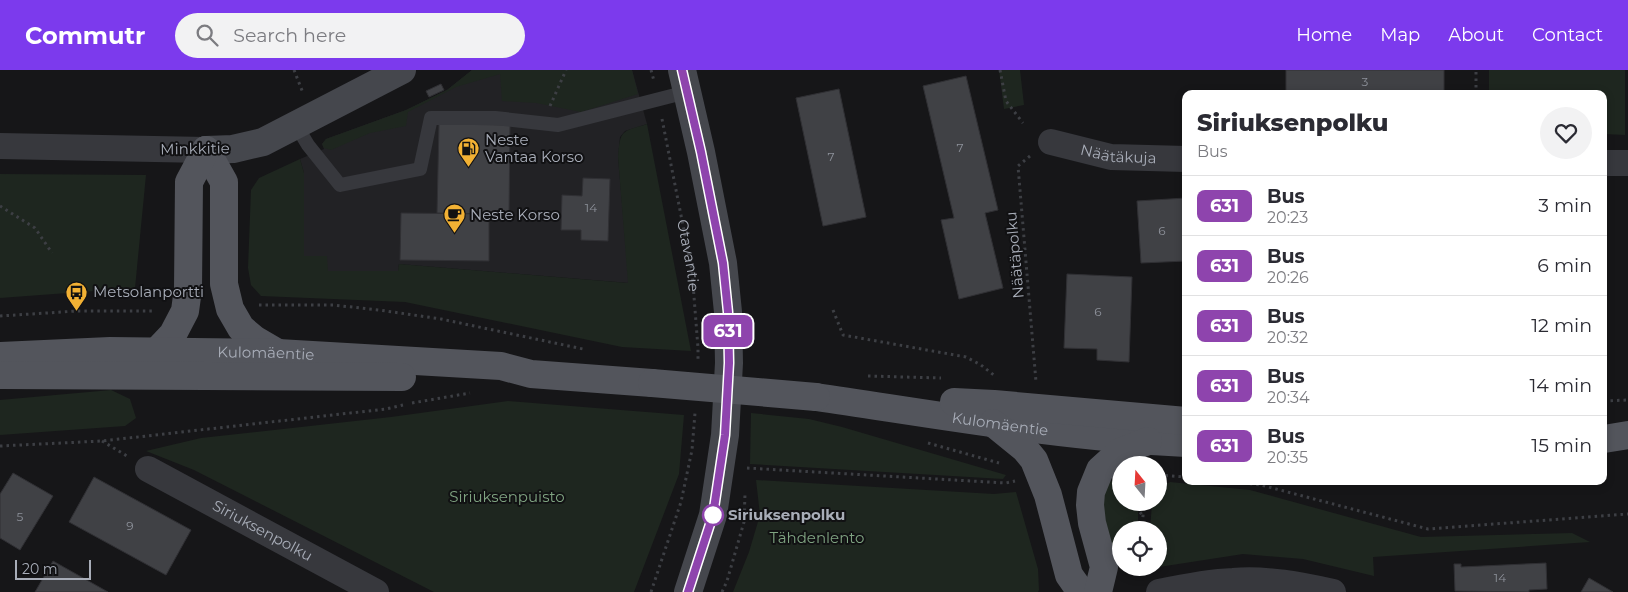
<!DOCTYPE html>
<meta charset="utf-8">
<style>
body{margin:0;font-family:Montserrat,sans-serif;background:#f2f2f3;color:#2b2b33;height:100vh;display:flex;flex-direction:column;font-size:19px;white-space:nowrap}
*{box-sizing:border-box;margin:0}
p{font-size:16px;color:#7c7c81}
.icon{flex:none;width:28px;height:28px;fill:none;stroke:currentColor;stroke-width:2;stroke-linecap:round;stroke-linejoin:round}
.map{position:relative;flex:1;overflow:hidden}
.panel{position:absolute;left:1182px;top:20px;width:425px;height:395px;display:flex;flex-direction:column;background:#fff;border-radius:10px;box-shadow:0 2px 8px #0003}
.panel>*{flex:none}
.badge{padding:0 10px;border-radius:8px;font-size:18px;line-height:32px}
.needle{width:32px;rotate:342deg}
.fabs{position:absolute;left:1112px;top:386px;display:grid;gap:10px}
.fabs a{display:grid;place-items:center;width:55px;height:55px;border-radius:50%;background:#fff;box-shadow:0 2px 8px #0003;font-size:25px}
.scale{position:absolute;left:15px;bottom:12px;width:76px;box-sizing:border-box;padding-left:5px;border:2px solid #a8adb8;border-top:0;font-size:14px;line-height:18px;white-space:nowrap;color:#a8adb8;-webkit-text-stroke:4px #111113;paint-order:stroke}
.map>.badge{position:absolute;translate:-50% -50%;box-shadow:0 0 0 2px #fff}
.round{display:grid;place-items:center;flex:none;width:52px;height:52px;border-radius:26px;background:#f2f2f3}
.summary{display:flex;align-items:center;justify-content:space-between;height:85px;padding:0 15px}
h1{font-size:24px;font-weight:800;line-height:38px}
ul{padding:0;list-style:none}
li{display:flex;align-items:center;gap:15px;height:60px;padding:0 15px;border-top:1px solid #e1e1e2}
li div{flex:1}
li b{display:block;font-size:19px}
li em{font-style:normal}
li .badge{min-width:55px;font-weight:700;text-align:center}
header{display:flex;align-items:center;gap:30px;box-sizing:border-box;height:70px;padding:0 25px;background:#7c3aed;color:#fff}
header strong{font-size:24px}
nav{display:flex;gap:28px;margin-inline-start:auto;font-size:18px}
.search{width:350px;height:45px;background:#f2f2f3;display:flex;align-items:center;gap:12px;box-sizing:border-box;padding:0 18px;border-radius:28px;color:#7c7c81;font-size:19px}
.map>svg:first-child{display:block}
</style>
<header>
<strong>Commutr</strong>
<div class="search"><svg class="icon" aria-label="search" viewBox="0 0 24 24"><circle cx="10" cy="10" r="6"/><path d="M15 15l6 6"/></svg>Search here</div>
<nav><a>Home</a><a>Map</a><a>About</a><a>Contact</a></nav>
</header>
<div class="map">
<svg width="1628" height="522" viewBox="0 0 1628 522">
<rect width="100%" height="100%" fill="#161618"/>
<path fill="#222225" d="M472 0H632L647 54 625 61 620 67 618 87 629 213 399 194 398 201H328L304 187V103L300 89 324 79 322 74 326 69 406 40 447 20Z"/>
<g fill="#1e261f">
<path d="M472 0H632L638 24 581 42 536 33 502 31 500 4 456 17 408 42 406 56 370 63 331 80 324 78 322 74 326 69 406 40 447 20Z"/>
<path d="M999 0H1020L1024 35 1004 39Z"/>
<path d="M1489 0H1625V65L1604 64V24H1489Z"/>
<path d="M647 54 691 281 622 277 405 232 261 226 251 215 248 198 251 120 259 108 300 89 304 103V186H327L328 201H398L399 194 628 213 618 87C620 59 622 62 647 54Z"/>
<path d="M0 104 146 105 135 218 0 228Z"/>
<path d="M111 320 130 329 136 348 125 356 0 365V330Z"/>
<path d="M508 331 684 345 679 404 634 522H434L194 400 146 381 201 368 391 347Z"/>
<path d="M751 343 809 349 842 357 1006 405 1003 409 750 394Z"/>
<path d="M756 410 994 424 1016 422 1038 499 1039 520 1038 522H733L749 482 760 445Z"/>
<path d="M1108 411 1121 412V432L1138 433V460H1121V490C1111 481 1097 443 1100 430 1101 424 1105 417 1108 411Z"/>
<path d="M1170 412 1250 420 1421 467 1572 463 1590 472 1373 487 1374 506 1303 489 1243 484 1159 497V460H1150L1152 433 1159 432V418Z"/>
</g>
<g fill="#404145" stroke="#303034">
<rect x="1286" y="0" width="158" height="24"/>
<path d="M966 6 998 140 985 143 1003 218 959 229 941 150 954 148 923 16Z"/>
<path d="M441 14 444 20 429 27 426 21Z"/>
<path d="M839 19 866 147 823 156 796 28Z"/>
<path d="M439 54 510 55 509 145 437 143Z"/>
<path d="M583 108 610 109 608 171 581 170V160H561L562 125 582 126Z"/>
<path d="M1186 128V191L1141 193 1137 131Z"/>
<path d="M401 143 489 144V191L400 190Z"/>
<path d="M1067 204 1132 207 1129 292 1097 290V279L1064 278Z"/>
<path d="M13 403 53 426 20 480 0 468V424Z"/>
<path d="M94 407 191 460 166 505 69 452Z"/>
<path d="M53 491 108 522H35Z"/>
<path d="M1546 493 1547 519 1529 520V522L1455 521 1454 494H1461V497Z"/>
<path d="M1589 508 1613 522H1581Z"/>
</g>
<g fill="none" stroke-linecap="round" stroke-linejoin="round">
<g stroke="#3d3f44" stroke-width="3" stroke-dasharray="2.5 4" stroke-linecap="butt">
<path d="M294 0 303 23"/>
<path d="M651 0 654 11"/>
<path d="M1000 0 1006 31 1023 53"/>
<path d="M1476 24V0"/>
<path d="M550 36 566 0"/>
<path id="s1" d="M662 49 692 201 698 278V290"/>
<path d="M1030 86 1018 96 1036 312"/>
<path d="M0 136 35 158 52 183"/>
<path d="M259 235H333L379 240 441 249 583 279"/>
<path d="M833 240 843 265 966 287 981 295 995 306"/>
<path d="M0 246 77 241H155"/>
<path d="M868 306 941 308"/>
<path d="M1604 331 1628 330"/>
<path d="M412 333 470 323"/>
<path d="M102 371 127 386"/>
<path d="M928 373 999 393"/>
<path d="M0 376 102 371 386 339 403 335"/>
<path d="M747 398 1006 413 1015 411"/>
<path d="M1159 405 1186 407"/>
<path d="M1224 411 1261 415 1428 459 1628 444"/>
<path d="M1132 432 1143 446"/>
<path d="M1142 460 1144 432"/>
<path d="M651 522 681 432 692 380 695 343"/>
<path d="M722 522 727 511 744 452 745 424"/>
</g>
<path stroke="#37383d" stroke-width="14" d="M296 55 308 75 340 115 420 99 431 48H495L558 55 687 22"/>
<g stroke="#37383d" stroke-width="26">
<path id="s2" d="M1051 72 1111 87 1186 89"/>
<path d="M0 76 206 80"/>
<path d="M1604 93H1628"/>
<path id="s3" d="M148 399 376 522"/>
<path d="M1159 522C1183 517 1208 512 1233 511 1266 508 1301 515 1333 522"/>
</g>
<g stroke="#45474d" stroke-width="28">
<path d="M682 0 701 82 723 193 728 242 729 293 725 365 713 445 688 522"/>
<path d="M206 80 233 79 263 72 402 0"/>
</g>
<g stroke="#53555c" stroke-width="28">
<path d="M206 80 224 112V214L230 239 241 258 254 269 278 283"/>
<path d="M156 282 173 264 185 241 188 219 189 112 206 80"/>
<path id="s4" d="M0 286 110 281 278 283 501 296 531 304 652 313"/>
<path d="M0 305 402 307"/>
<path id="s5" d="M816 327C939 345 1062 367 1186 373"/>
<path d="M954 332 994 334 1186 351"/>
<path d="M993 353 1025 379 1034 390 1048 425 1069 505 1081 522"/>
<path d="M1604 369 1628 365"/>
<path d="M1098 522 1104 497 1092 453 1090 435 1091 422 1100 400 1120 382 1148 371"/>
</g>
<path stroke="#53555c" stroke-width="28" d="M652 313 816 327"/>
</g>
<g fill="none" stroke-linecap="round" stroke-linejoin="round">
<defs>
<path id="line" d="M682 0 701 82 723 193 728 242 729 293 725 365 713 445 688 522"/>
</defs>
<use href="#line" stroke="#fff" stroke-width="11"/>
<use href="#line" stroke="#8e44ad" stroke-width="8"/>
</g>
<defs>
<symbol id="fuel-pin" viewBox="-11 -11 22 30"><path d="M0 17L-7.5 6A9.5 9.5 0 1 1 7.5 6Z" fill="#f2b134" stroke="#111113"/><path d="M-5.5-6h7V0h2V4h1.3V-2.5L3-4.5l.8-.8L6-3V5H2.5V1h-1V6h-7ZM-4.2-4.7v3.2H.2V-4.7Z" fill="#111"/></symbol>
<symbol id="cafe-pin" viewBox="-11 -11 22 30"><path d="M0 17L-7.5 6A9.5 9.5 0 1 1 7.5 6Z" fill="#f2b134" stroke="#111113"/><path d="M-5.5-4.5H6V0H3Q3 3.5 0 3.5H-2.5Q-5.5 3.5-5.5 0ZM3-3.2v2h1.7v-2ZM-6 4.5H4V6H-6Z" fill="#111"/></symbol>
<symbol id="bus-pin" viewBox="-11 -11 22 30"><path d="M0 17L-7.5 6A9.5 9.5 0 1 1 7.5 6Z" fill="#f2b134" stroke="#111113"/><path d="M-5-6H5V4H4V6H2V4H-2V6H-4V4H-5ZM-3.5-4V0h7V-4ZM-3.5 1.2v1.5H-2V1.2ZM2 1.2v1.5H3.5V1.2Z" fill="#111"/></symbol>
</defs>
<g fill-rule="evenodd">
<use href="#fuel-pin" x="456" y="66" width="25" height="34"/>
<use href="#cafe-pin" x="442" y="132" width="25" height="34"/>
<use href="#bus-pin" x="64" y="210" width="25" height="34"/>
</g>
<circle fill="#fff" stroke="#8e44ad" stroke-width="2.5" cx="713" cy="445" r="10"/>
<g text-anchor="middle" stroke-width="4" stroke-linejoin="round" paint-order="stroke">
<g font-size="12" fill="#8e929b">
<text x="1365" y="16">3</text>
<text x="960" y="82">7</text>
<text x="831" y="91">7</text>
<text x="591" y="142">14</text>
<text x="1162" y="165">6</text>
<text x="1098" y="246">6</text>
<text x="20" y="451">5</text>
<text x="130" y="460">9</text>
<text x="1500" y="512">14</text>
</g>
<g font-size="15" fill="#a8adb8" stroke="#111113" text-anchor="start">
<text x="485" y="75">Neste<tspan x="485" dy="17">Vantaa Korso</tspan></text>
<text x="470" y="150">Neste Korso</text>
<text x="93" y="227">Metsolanportti</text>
</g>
<g font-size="15" fill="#a8adb8" stroke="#111113">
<text transform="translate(195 79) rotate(-1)" y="5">Minkkitie</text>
<text dy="5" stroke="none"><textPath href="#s2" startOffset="69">Näätäkuja</textPath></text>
<text dy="5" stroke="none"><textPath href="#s1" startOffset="139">Otavantie</textPath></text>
<text transform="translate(1015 185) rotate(-95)" y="5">Näätäpolku</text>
<text dy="5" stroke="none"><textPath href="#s4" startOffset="266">Kulomäentie</textPath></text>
<text dy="5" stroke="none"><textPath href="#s5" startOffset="186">Kulomäentie</textPath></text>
<text dy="5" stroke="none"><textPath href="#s3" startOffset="130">Siriuksenpolku</textPath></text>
</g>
<g font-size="15" fill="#7fa381" stroke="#111113">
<text x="507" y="432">Siriuksenpuisto</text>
<text x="817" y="473">Tähdenlento</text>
</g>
<g font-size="15" font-weight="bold" fill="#a8adb8" stroke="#111113" text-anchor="start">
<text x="728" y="450">Siriuksenpolku</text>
</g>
</g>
</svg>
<div class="fabs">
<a><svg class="needle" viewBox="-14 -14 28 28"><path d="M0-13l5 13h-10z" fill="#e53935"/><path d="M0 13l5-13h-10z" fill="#7c7c81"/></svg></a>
<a><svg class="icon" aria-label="locate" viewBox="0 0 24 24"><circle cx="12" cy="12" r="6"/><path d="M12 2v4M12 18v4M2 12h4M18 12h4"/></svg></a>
</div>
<div class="scale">20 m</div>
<b class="badge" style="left:728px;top:261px;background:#8e44ad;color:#fff">631</b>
<section class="panel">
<div class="summary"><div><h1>Siriuksenpolku</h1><p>Bus</p></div><a class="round"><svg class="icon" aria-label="heart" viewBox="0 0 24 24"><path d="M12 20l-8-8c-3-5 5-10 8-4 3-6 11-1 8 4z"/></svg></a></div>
<ul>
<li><span class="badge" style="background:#8e44ad;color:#fff">631</span><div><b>Bus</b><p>20:23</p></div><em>3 min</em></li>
<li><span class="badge" style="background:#8e44ad;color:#fff">631</span><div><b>Bus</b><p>20:26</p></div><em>6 min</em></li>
<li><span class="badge" style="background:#8e44ad;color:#fff">631</span><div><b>Bus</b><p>20:32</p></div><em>12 min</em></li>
<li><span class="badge" style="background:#8e44ad;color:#fff">631</span><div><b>Bus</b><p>20:34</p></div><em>14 min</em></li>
<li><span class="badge" style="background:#8e44ad;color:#fff">631</span><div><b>Bus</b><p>20:35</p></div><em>15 min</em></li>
</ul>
</section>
</div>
